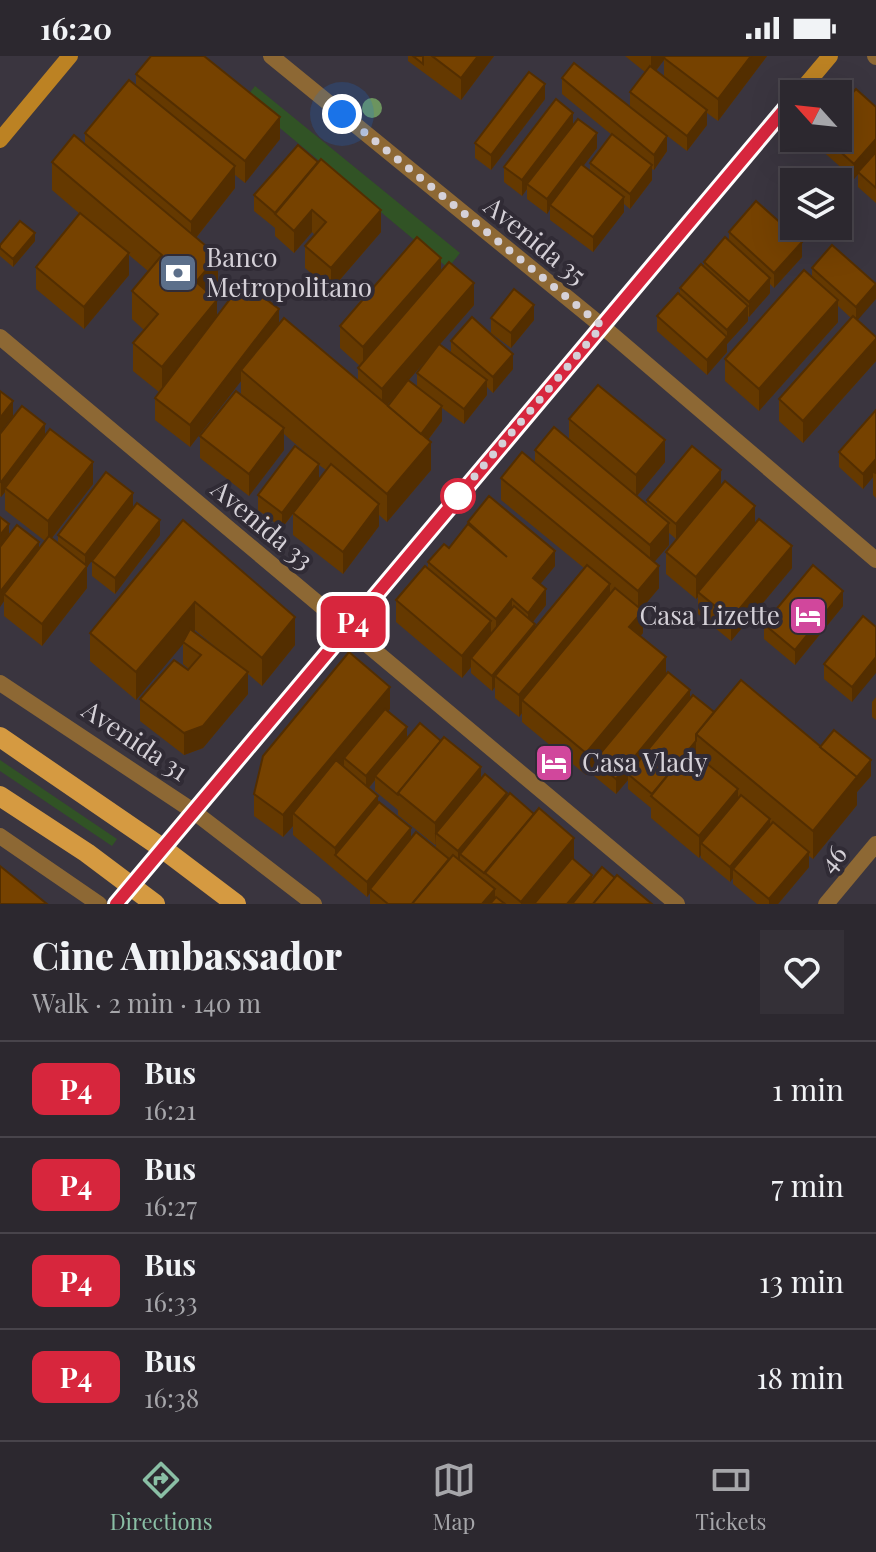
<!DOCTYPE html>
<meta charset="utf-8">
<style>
body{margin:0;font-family:"Playfair Display",serif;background:#343037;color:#f1f3f6;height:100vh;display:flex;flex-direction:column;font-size:30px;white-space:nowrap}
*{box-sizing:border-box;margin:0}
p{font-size:26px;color:#a6a6aa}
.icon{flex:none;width:44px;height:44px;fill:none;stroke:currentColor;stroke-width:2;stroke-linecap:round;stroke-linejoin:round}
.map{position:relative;height:848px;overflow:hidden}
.panel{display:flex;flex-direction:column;background:#2c282f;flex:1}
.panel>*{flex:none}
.badge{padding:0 16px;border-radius:12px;font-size:28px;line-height:52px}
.needle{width:52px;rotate:297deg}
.tools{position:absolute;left:780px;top:24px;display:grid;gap:16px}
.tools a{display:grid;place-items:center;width:72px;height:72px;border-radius:0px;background:#2c282f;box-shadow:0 8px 32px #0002,0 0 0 2px #48444b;font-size:40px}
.you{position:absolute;width:40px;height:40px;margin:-20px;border:6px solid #fff;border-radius:50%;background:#1a73e8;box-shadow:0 0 0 12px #1a73e833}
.map>.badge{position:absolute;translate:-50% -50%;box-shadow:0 0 0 4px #fff}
.round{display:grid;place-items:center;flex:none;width:84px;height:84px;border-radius:0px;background:#343037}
.headline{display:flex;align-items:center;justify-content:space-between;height:136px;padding:0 32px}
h1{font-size:38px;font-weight:800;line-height:60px}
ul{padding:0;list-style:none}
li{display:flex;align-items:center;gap:24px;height:96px;padding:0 32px;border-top:2px solid #48444b}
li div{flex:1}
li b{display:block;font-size:30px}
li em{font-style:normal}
li .badge{min-width:88px;font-weight:700;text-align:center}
.status{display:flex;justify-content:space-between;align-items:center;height:56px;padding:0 40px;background:#2c282f;direction:ltr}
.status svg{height:22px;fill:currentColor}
.tab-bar{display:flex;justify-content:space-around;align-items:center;height:112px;border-top:2px solid #48444b;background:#2c282f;font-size:22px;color:#a6a6aa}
.tab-bar a{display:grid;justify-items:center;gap:4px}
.tab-bar .on{color:#8abfa5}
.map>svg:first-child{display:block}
</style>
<div class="status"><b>16:20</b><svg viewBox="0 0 49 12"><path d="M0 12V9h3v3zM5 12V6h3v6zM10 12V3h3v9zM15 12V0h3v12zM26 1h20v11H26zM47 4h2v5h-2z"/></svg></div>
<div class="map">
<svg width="876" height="848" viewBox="0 0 876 848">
<rect width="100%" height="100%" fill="#3a353f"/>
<g fill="#315325">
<path d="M255 30 460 197 448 212 245 43Z"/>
<path d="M0 704 117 783 112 790 0 715Z"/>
</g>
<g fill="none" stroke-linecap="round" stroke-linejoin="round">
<g stroke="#8d6834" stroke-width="16">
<path d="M271 0 602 270 876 504"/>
<path d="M875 0 876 1"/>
<path d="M0 281 677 848"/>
<path d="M0 627 193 755 314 848"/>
<path d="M0 780 99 848"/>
<path d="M826 848 876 788"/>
</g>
<g stroke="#bc8223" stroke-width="16">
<path d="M798 38 830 0"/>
<path d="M0 84 70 0"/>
<path d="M116 848 794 42"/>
</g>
<g stroke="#d59a41" stroke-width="20">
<path d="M0 681 162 792 236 848"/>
<path d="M0 740 87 797 155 848"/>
</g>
</g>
<circle fill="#6c945f" cx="372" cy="52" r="10"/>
<g fill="#653900" fill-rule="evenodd">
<path d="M408 0H494L461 44 408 5Z"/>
<path d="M625 0H767L718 65 707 57V69L687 95 657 72 667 95 654 114 652 113V124L630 153 624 148V156L593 196 550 164V153L547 158 527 143V133L522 140 504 126V111L573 68 597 92 583 110 590 116V107L612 79 562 38V22L630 51V36L645 16ZM664 4V21L656 15Z"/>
<path d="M136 18 280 83 245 127 235 119V132L196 182 218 228 210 238 217 260 279 268 358 324V312L360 310 340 292V270L441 216 474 249 440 288 451 296V285L513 313 493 337 487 331V339L464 368 442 352V365L428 384 431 414 387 466 379 459V470L343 518 293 479V458L282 472 258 454V439L308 399 284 378V394L249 440 200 402V380L241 339V325L190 391 155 364V342L159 336 133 315V287L144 274 132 263V235L148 215 129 199V219L84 273 36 233V211L80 158 52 134V106L85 88V77L136 31ZM436 293 417 317V331L408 324ZM404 330 388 350 387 349ZM319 409 326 414 319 423Z"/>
<path d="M545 43 491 114 475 102V87Z"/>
<path d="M876 51V147L858 131V118L854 123 818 91V82H838Z"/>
<path d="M298 89 381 176 331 234 305 212V190L315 179 312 176 294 197 275 180V172L254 155V139Z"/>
<path d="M729 176 802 201 774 232 770 228V237L749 261 748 260V265L727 288V296L707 319 657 275V260L680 239V232L704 210V206L729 184Z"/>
<path d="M35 185 13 211 0 200V189Z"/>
<path d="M812 212 876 228 857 264 876 281V305L803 387 779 365V343L851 262 838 250V266L759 355 725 325V303L812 221Z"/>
<path d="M491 262 534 264 511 292 491 277Z"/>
<path d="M876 354V442L873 439V421L863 433 839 411V396Z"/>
<path d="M569 363 665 406 637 440 647 449V444L692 390 676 483 669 477V489L654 506 659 532 641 553 643 577 640 580 666 619 690 642 714 656 820 691 871 720 857 736V749L813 803 809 800V811L778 848H757L733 828V822L730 826 701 802V799L699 802 651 762V752L628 733V724L616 738 594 720V709L586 719 522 666V657L519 661 495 642V631L492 635 471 617V611L462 622 396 566V544L428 513V506L449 492 468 469V466L555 510 540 528 546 549 533 566 535 571 584 512 501 444V422L535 408V394L569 384Z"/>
<path d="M0 378 45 379 93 428 52 482 58 488V479L133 452 87 511V532L42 590 4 560V545L0 551V461L9 480 39 494 45 485 5 454V436L1 441 0 440Z"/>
<path d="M183 464 295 589 262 630 248 618V638L203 692 184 699 140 665V643L189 613 183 608V587L136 644 90 605V577ZM195 574 224 598 193 575Z"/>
<path d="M755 468 792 512 731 585 698 558V541L696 543 666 518V496Z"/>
<path d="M160 479 115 538 92 520V505Z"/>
<path d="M843 550 795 609 764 583V568Z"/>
<path d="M876 571 852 646 824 623V608Z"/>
<path d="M876 641V664L872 661V646Z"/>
<path d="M390 653 388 655 407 682 481 722 507 741 574 803 592 824 615 822 652 848H370V837L367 841 293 779V770L283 781 254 760V738ZM375 724V735L398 754V759L435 789 436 788V792L411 783 378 747 369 732Z"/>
</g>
<g fill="#532e00">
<path d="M478 0H494L461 44V22Z"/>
<path d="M651 0H667L664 2V4L651 21Z"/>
<path d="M751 0H767L718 65V43Z"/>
<path d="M545 28V43L491 114V99Z"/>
<path d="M707 54V69L687 95V80Z"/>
<path d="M573 57V72L527 128V133L522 140V124Z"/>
<path d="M280 61V83L245 127V105Z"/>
<path d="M597 77V92L553 150 550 149V153L547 158V143Z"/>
<path d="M667 80V95L654 114V99Z"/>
<path d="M876 83V98L854 123V108Z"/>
<path d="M652 109V124L630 153V138Z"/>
<path d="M235 110V132L191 188V166Z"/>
<path d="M624 141V156L593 196V181Z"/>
<path d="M312 154V176L294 197V175Z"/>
<path d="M381 154V176L331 234V212Z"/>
<path d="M35 177V185L13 211V203Z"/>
<path d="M802 186V201L774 232V217Z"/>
<path d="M129 197V219L84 273V251Z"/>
<path d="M218 200V228L196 254V226Z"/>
<path d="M441 202V224L363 313V291Z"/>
<path d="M770 222V237L749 261V246Z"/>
<path d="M474 227V249L382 355V333Z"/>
<path d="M876 228V243L856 266V251Z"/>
<path d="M217 244V272L162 339V311Z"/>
<path d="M838 244V266L759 355V333Z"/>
<path d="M534 249V264L511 292V277Z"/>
<path d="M748 250V265L727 288V296L707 319V304L727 282V274Z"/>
<path d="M279 253V275L241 314V325L190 391V369Z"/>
<path d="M876 283V305L803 387V365Z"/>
<path d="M513 298V313L493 337V321Z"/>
<path d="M487 324V339L464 368V353Z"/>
<path d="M13 345V360L0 377V362Z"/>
<path d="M442 350V365L421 393V378Z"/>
<path d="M45 368V383L5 432V436L1 441V426Z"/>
<path d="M284 372V394L249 440V418Z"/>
<path d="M665 384V406L636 441V419Z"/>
<path d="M431 386V414L387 466V438Z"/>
<path d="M876 403V418L873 417V421L863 433V418Z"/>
<path d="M93 406V428L48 487V465Z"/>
<path d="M319 408V423L282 472V457Z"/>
<path d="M721 414V429L676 483V468Z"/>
<path d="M133 437V452L87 511V532L42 590V568L85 513V499Z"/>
<path d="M379 448V470L343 518V496Z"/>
<path d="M755 450V472L698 536V541L696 543V521Z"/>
<path d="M160 464V479L115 538V522Z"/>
<path d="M669 467V489L650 511V489Z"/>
<path d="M9 468V483L0 494V479Z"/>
<path d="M39 486V501L4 538V545L0 551V536Z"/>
<path d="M792 490V512L731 585V563Z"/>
<path d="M555 495V510L533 537V522Z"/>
<path d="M659 510V532L638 557V535Z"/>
<path d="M610 528V550L522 644V657L519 661V639Z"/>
<path d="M546 533V549L528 572V557Z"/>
<path d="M843 535V550L795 609V594Z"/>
<path d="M512 543V559L496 578V563Z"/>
<path d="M195 546V574L136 644V616Z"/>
<path d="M643 555V577L629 593V571Z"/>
<path d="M295 561V589L262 630V602Z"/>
<path d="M491 565V587L471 602V611L462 622V600Z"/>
<path d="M535 568V583L495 620V631L492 635V620Z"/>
<path d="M666 601V623L594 705V709L586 719V697Z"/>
<path d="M876 601V617L852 646V631Z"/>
<path d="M248 616V638L203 692 184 699V677Z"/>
<path d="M390 631V653L347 705 344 702V709L299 763 293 757V770L283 781V759Z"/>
<path d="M690 634V649L628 718V724L616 738V723Z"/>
<path d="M407 671V686L375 720V724L366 735V720Z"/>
<path d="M696 685V700L652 738Z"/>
<path d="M871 704V720L857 736V749L813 803V775Z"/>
<path d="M481 711V733L436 777 435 789V767Z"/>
<path d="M738 733V755L701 787V799L699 802V780Z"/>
<path d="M507 737V752L460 798V808L458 811V795Z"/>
<path d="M378 740V762L335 799V792Z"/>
<path d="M770 763V778L733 813V822L730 826V811Z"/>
<path d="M411 772V787L370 833V837L367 841V826Z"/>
<path d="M574 782V804L537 848H521V846Z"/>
<path d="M809 796V811L778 848H769V843Z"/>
<path d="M592 819V834L580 848H567Z"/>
<path d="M495 833V848H482Z"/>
</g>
<g fill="#764200" stroke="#532e00" stroke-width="2">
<path d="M151 0H204L280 61 245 105 136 18Z"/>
<path d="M413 0H423V8Z"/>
<path d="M432 0H478L461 22Z"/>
<path d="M665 0H751L718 43 664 2Z"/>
<path d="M574 7 667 80 654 99 562 22Z"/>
<path d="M650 10 707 54 687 80 630 36Z"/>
<path d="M529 16 545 28 491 99 475 87Z"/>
<path d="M129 24 235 110 191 166 85 77Z"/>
<path d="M856 33 876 51V83L854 108 825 82H838V53Z"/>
<path d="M556 43 573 57 522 124 504 111Z"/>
<path d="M578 63 597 77 547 143 527 128Z"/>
<path d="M612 78 652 109 630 138 590 107Z"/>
<path d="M74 79 218 200 196 226 217 244 162 311 133 287 158 258 132 235 162 199 52 106Z"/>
<path d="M298 89 318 106 275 157 254 139Z"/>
<path d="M876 96V132L858 116Z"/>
<path d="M321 103 381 154 331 212 305 190 326 166 312 154 294 175 275 158Z"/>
<path d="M581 108 624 141 593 181 550 149Z"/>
<path d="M756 145 802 186 774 217 729 176Z"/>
<path d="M80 157 129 197 84 251 36 211Z"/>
<path d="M20 165 35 177 13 203 0 192V189Z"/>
<path d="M417 181 441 202 363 291 340 270Z"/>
<path d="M725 181 770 222 749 246 704 206Z"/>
<path d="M832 189 876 228 856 251 812 212Z"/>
<path d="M449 206 474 227 382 333 358 312Z"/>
<path d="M701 208 748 250 727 274 680 232Z"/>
<path d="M804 214 838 244 759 333 725 303Z"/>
<path d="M243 226 279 253 190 369 155 342Z"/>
<path d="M514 233 534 249 511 277 491 262Z"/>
<path d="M678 237 727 281 707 304 657 260Z"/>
<path d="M853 260 876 281V283L803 365 779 343Z"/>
<path d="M472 261 513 298 493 321 451 285Z"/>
<path d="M284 262 431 386 387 438 241 314Z"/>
<path d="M439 288 487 324 464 353 417 317Z"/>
<path d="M408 324 442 350 421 378 388 350Z"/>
<path d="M598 329 665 384 636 419 569 363Z"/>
<path d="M0 335 13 345 0 362Z"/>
<path d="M236 335 284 372 249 418 200 380Z"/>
<path d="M22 350 45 368 1 426 0 425V378Z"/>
<path d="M876 354V403L863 418 839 396Z"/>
<path d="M554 371 669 467 650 489 535 394Z"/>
<path d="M50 373 93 406 48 465 5 432Z"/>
<path d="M295 390 319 408 282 457 258 439Z"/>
<path d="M692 390 721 414 676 468 647 444Z"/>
<path d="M522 396 659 510 638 535 501 422Z"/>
<path d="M331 408 379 448 343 496 293 457Z"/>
<path d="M106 416 133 437 85 499 58 479Z"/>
<path d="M725 425 755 450 696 521 666 496Z"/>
<path d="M489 440 555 495 533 522 546 533 528 557 512 543 496 563 428 506 444 488 449 492 468 468 507 501 468 466Z"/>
<path d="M137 447 160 464 115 522 92 505Z"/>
<path d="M0 461 9 468 0 479Z"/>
<path d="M759 463 792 490 731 563 698 536Z"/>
<path d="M183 464 295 561 262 602 195 546 136 616 90 577Z"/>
<path d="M17 469 39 486 0 536V491Z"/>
<path d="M49 480 87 510 42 568 4 538Z"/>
<path d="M587 509 610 528 519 639 495 620Z"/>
<path d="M813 509 843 535 795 594 764 568Z"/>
<path d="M425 510 491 565 462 600 396 544Z"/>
<path d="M615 532 643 555 629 571 666 601 586 697 522 644Z"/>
<path d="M514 550 535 568 492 620 471 602Z"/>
<path d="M863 560 876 571V601L852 631 824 608Z"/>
<path d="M190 573 248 616 203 670 184 677 140 643 174 604 188 614 201 599 183 586Z"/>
<path d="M349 596 390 631 283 759 254 738 263 700Z"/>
<path d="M668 616 690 634 616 723 594 705Z"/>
<path d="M741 624 857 721 813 775 696 678Z"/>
<path d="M693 639 714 656 696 678V685L652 738 628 718Z"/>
<path d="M385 653 407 671 366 720 344 702Z"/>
<path d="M420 667 441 685 398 737 399 738 398 739 375 720Z"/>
<path d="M834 674 871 704 857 721 820 691Z"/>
<path d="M444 681 481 711 435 767 398 737Z"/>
<path d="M689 693 738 733 699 780 651 740Z"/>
<path d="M336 704 378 740 335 792 293 757Z"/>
<path d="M485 718 507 737 458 795 436 777Z"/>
<path d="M510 737 534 758 484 817 460 798Z"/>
<path d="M741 739 770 763 730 811 701 787Z"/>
<path d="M379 746 411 772 367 826 335 799Z"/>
<path d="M539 752 574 782 521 846 485 817Z"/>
<path d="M773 766 809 796 769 843 733 813Z"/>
<path d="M416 776 449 803 412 848H388L370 833Z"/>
<path d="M453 799 495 833 482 848H412Z"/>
<path d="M572 802 592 819 567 848H534Z"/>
<path d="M0 810 47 848H0Z"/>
<path d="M602 811 615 822 593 848H572Z"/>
<path d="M617 819 652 848H593Z"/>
<path d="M496 841 505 848H490Z"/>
</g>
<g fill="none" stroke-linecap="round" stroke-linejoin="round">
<defs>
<path id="line" d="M116 848 794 42"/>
</defs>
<use href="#line" stroke="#fff" stroke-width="18"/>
<use href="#line" stroke="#d7263d" stroke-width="12"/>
<path stroke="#d5d1d8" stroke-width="8" stroke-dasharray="0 14.4" d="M342 58 602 270 458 440"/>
</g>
<defs>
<symbol id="bank-square" viewBox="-11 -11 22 22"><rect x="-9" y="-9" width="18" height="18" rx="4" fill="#5c6f8a" stroke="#302b35"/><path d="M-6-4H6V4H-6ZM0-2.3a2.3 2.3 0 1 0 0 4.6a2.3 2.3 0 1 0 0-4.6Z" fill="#fff"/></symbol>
<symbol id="hotel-square" viewBox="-11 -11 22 22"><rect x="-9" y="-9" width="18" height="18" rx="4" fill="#d1479c" stroke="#302b35"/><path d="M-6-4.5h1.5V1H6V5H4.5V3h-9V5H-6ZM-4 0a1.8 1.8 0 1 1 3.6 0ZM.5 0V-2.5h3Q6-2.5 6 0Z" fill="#fff"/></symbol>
</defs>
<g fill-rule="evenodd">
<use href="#bank-square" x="156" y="195" width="44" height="44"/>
<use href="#hotel-square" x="786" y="538" width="44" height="44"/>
<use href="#hotel-square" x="532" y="685" width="44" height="44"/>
</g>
<circle fill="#fff" stroke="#d7263d" stroke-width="4" cx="458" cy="440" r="16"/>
<g text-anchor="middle" stroke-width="8" stroke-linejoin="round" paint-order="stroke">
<g font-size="26" fill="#d5d1d8" stroke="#302b35">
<text transform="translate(535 185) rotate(39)" y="9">Avenida 35</text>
<text transform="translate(262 469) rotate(40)" y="9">Avenida 33</text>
<text transform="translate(135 685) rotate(34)" y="9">Avenida 31</text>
<text transform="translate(833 803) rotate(-50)" y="9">46</text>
</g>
<g font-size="26" fill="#d5d1d8" stroke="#302b35" text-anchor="start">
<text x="206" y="211">Banco<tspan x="206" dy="30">Metropolitano</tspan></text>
<text x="780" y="569" text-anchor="end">Casa Lizette</text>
<text x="582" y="716">Casa Vlady</text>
</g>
</g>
</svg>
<div class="tools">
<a><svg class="needle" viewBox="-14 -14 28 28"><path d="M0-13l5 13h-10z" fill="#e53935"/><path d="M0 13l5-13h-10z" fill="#a6a6aa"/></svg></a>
<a><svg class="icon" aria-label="layers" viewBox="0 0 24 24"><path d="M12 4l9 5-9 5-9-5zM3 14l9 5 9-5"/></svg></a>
</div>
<div class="you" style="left:342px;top:58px"></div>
<b class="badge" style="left:353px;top:566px;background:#d7263d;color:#fff">P4</b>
</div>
<section class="panel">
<div class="headline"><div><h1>Cine Ambassador</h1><p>Walk · 2 min · 140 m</p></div><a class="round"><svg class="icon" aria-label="heart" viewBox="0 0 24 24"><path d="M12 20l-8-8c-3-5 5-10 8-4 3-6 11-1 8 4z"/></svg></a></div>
<ul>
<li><span class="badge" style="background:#d7263d;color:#fff">P4</span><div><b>Bus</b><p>16:21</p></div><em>1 min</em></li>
<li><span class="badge" style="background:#d7263d;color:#fff">P4</span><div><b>Bus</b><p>16:27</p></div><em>7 min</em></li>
<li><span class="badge" style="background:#d7263d;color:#fff">P4</span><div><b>Bus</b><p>16:33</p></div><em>13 min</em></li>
<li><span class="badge" style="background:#d7263d;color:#fff">P4</span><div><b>Bus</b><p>16:38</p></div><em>18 min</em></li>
</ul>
</section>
<nav class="tab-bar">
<a class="on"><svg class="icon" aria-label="directions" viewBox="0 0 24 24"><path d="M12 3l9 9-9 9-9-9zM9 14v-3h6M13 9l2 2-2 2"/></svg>Directions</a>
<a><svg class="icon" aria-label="map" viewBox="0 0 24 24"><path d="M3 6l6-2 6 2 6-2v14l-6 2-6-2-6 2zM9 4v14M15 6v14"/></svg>Map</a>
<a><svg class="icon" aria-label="tickets" viewBox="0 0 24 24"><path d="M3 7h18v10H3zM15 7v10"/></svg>Tickets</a>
</nav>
